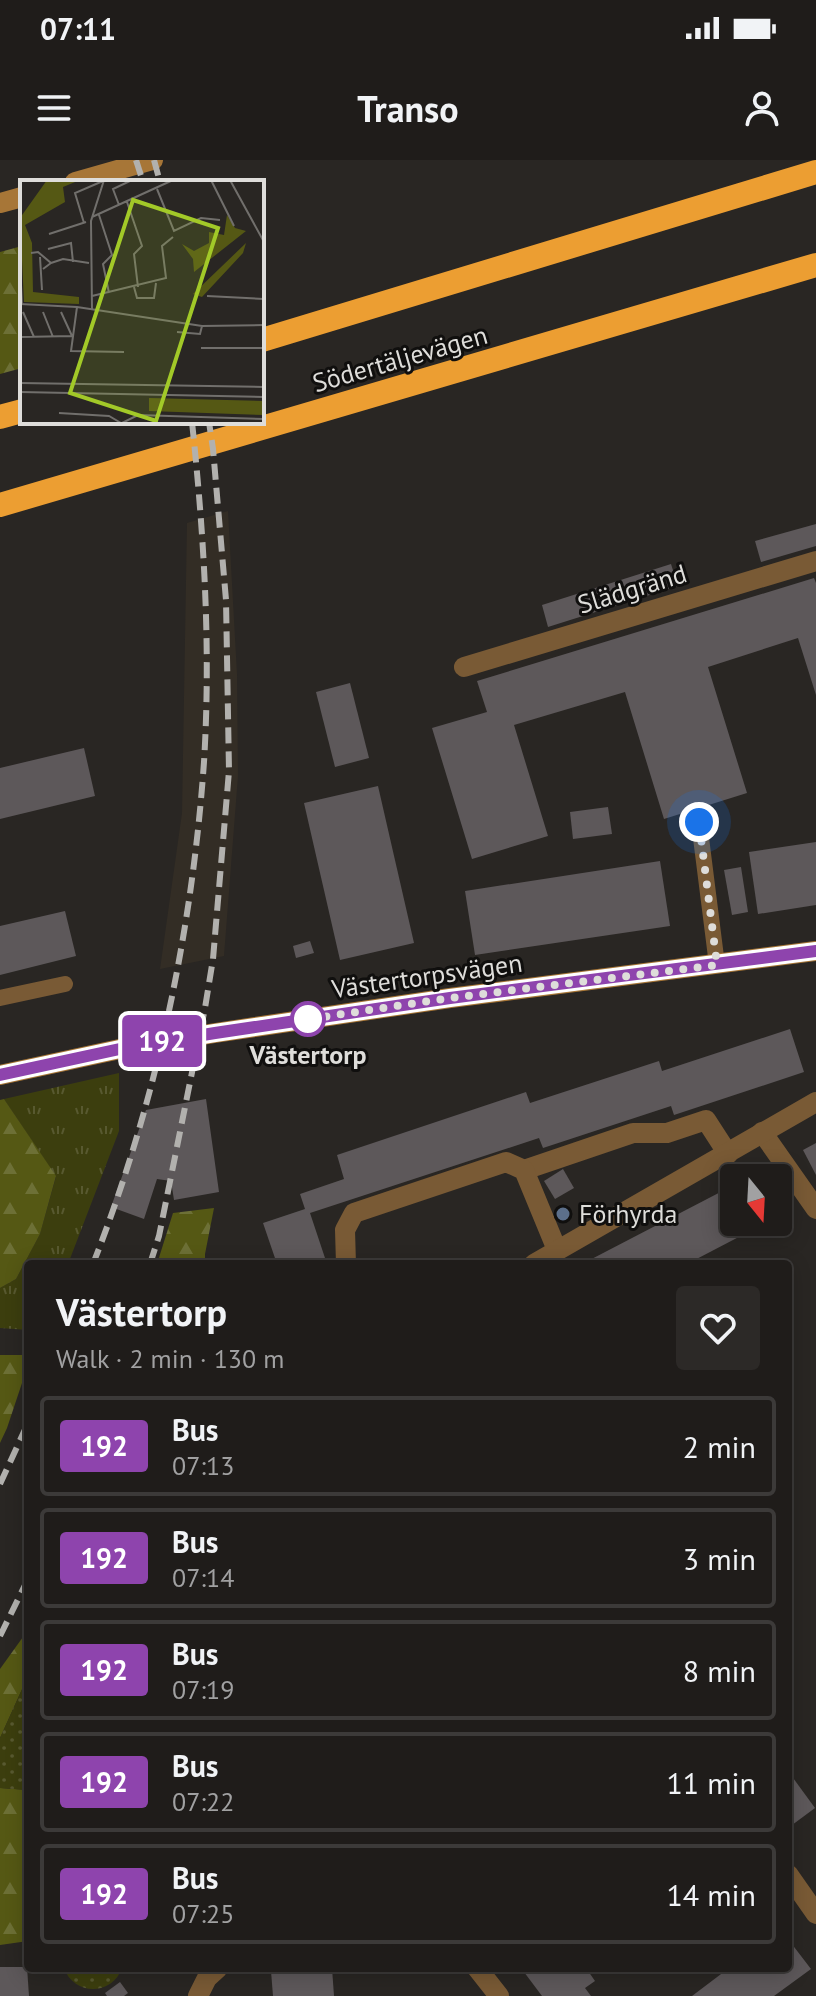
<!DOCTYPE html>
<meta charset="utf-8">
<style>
body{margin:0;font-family:"PT Sans",sans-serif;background:#2c2927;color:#f1f3f6;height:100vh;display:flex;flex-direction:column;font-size:30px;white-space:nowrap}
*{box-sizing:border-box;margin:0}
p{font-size:26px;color:#a1a1a2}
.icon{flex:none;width:44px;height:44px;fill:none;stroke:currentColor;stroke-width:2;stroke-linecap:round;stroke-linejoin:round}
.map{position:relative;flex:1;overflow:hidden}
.side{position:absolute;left:24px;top:1100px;width:768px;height:712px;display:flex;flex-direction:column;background:#1f1c1a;border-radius:8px;box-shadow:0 4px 20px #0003,0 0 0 2px #3c3a39}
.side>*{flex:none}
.badge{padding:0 16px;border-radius:6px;font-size:28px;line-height:52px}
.needle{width:52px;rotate:162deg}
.fabs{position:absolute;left:720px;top:1004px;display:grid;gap:16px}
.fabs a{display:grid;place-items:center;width:72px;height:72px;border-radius:8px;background:#1f1c1a;box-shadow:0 4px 20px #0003,0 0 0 2px #3c3a39;font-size:40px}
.you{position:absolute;width:40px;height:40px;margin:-20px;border:6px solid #fff;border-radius:50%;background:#1a73e8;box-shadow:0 0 0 12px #1a73e833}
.map>.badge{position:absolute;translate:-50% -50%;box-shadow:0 0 0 4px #fff}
.round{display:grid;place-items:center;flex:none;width:84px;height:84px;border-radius:8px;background:#2c2927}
.overview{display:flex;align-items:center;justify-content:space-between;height:136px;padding:0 32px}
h1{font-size:38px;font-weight:700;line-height:60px}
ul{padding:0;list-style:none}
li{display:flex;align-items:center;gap:24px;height:100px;margin:0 16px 12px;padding:0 16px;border:4px solid #3c3a39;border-radius:8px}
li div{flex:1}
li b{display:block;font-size:30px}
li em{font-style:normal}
li .badge{min-width:88px;font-weight:700;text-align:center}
.status{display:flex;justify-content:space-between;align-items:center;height:56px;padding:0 40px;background:#1f1c1a;direction:ltr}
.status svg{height:22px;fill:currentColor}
header{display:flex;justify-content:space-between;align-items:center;height:104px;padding:0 32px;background:#1f1c1a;font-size:36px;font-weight:700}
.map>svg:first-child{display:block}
</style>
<div class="status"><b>07:11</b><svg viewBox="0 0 49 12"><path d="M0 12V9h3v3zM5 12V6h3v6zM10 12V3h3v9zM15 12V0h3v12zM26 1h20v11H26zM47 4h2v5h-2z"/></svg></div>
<header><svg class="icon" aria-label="menu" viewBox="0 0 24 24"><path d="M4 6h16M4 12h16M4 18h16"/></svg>Transo<svg class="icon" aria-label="person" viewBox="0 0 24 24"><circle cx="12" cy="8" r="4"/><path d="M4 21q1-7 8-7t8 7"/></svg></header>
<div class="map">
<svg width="816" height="1836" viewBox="0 0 816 1836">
<defs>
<pattern id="grass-tufts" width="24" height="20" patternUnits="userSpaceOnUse" patternTransform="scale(2)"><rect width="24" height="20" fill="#3c3e0e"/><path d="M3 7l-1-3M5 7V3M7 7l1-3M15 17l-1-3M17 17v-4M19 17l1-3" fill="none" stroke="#585930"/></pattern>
<pattern id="forest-firs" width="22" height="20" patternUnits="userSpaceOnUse" patternTransform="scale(2)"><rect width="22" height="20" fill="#555814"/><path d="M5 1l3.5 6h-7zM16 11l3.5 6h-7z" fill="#6d7036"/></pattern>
<pattern id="park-dots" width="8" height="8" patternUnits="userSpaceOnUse" patternTransform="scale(2)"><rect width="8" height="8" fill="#3c3e0e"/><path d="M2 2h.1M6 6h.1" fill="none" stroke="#585930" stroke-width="1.8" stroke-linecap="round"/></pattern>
</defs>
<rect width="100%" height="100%" fill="#292623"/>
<path fill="#332d25" d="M228 351 237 514 238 616 224 796 160 809 182 653 187 363Z"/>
<path fill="url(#grass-tufts)" d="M119 913V971L68 1104H28V1170L0 1168V1128L16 1119 40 1074 56 1017 4 939Z"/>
<g fill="url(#forest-firs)">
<path d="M22 86V208L0 214V92Z"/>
<path d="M4 939 56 1016 40 1074 16 1119 0 1128V940Z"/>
<path d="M214 1048 205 1094V1104H157L173 1053Z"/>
<path d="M0 1195H28V1205L7 1268 0 1283Z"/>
<path d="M28 1470V1516L0 1578V1509Z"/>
<path d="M0 1628 28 1630V1781L0 1785Z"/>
</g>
<g fill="url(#park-dots)">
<path d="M28 1516V1630L0 1628V1578Z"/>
<path d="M64 1808H122C112 1836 74 1836 64 1808Z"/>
</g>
<g fill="#5d585a">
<path d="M816 364V386L761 402 755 381Z"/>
<path d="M671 404 678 426 548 467 542 445Z"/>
<path d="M814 418 816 423V535L798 478 708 507 747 633 664 659 625 532 514 565 548 676 472 699 432 568 487 552 477 521Z"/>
<path d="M350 523 369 598 335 607 316 532Z"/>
<path d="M84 588 95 636 0 659V608Z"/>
<path d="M378 626 414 783 340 800 304 643Z"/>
<path d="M608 647 612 674 573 679 570 652Z"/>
<path d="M816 682V745L758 754 749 692Z"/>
<path d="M660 701 670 766 475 795 465 731Z"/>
<path d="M741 707 748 752 732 755 724 710Z"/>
<path d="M65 751 76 796 0 815V766Z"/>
<path d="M310 781 314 793 296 798 293 786Z"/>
<path d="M790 869 804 912 674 955 671 946 543 988 539 978 310 1053 327 1104H277L263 1063 305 1049 300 1034 344 1019 337 995 526 932 530 943 659 901 662 911Z"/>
<path d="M206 939 219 1032 174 1040 171 1021 157 1019 144 1059 111 1047 146 950Z"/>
<path d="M816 983V1015L803 990Z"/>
<path d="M563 1009 574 1028 555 1039 544 1021Z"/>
<path d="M734 1025V1062H753L756 1068 687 1104H582Z"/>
<path d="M788 1611 815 1648 788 1668Z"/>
<path d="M788 1779 811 1809 774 1836H692L729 1808H788Z"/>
<path d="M0 1807H27L29 1836H0Z"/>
<path d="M332 1808 334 1836H273L271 1811Z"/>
<path d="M521 1808H586L595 1821 585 1828 591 1836H542Z"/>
<path d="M120 1822 128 1833 124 1836H107L105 1833Z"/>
</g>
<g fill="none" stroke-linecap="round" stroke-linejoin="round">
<g stroke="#795a35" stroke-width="16">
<path d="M699 662 717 805"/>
<path d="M0 838 65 824"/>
</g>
<g stroke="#795a35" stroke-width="20">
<path d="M464 507 816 401"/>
<path d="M762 972 816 1049"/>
<path d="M524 1010 633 973H667L706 960 728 994"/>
<path d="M346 1104 345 1070 354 1053 506 1002 524 1010 557 1090"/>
<path d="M534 1104 816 942"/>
<path d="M788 1714 816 1754"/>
<path d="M477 1808 499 1836"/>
<path d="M198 1836 207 1818 218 1808"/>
</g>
<g stroke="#a77637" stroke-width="20">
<path d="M75 22 153 0"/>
<path d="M0 43 22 37"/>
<path d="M0 915 129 887 215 873 450 838 816 791"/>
</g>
<g stroke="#ec9e32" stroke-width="24">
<path d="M262 180 816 12"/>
<path d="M0 257 22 251"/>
<path d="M0 345 816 105"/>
</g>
<g stroke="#b2b1ae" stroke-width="6" stroke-dasharray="16 8" stroke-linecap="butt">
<path d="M136 0 143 22"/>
<path d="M154 0 160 22"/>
<path d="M93 1104C156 944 192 773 204 602 211 488 204 375 192 262"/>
<path d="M150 1104 159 1076 205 848 213 799 229 611 226 440 213 289 209 262"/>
<path d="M0 1324 28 1263"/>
<path d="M0 1476 28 1419"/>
</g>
</g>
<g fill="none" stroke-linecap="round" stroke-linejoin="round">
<defs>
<path id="line" d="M0 915 129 887 215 873 450 838 816 791"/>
</defs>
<use href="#line" stroke="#fff" stroke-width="18"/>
<use href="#line" stroke="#8e44ad" stroke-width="12"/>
<path stroke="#deddda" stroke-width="8" stroke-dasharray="0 14.4" d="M308 859 303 860 450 838 717 805 699 662"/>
</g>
<circle fill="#fff" stroke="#8e44ad" stroke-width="4" cx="308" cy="859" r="16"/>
<circle fill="#5c6f8a" stroke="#100f0e" stroke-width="3" cx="563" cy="1054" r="8"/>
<g text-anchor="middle" stroke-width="6" stroke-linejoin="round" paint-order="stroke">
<g font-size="26" fill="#deddda" stroke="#100f0e">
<text transform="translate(400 199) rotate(-16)" y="9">Södertäljevägen</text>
<text transform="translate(632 429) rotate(-17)" y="9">Slädgränd</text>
<text transform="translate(427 816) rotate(-8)" y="9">Västertorpsvägen</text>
</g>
<g font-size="26" font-weight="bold" fill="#deddda" stroke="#100f0e">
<text x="308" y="904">Västertorp</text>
</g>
<g font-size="26" fill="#deddda" stroke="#100f0e" text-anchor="start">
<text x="579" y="1063">Förhyrda</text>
</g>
</g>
<g transform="translate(20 20)">
<rect width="244" height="244" fill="#292623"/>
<path d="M27 0H60L43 7 45 22 5 45 12 63 13 112 59 117V124L4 122 0 38ZM207 35 215 48 226 51 174 92 173 79 162 64 174 71 189 63V52L204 55ZM226 63 223 73 182 117 173 114ZM129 218 244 221V235L129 231Z" fill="#555814"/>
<path fill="none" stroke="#716f6c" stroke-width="2" d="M191 0 214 46M210 0 244 62M137 9 154 51 181 38 200 40M107 22 122 66 114 74 118 107M99 25 93 9 112 0M79 35 92 75 83 84 89 113M72 37 153 0M64 43 55 13 83 1M29 54 66 42M28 69 51 63 53 82M11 73 18 72 31 83 23 89M20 77 22 110M31 83 43 79 69 83M0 86 2 124M114 107 117 118H134L136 103M72 116 146 98 142 66 153 57M187 116 244 119M0 124 57 127 182 146 244 145M57 127 51 171 104 172M72 129 71 41 84 0M3 132 14 157M23 132 33 157M41 132 52 156M157 152 180 154 182 146M0 157 53 156M181 168H244M0 203 244 207M0 212 244 217M39 233 89 236 101 243M100 244 118 235 244 239"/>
<path fill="#a2c928" fill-opacity="0.15" stroke="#a2c928" stroke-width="4" d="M113 20 198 48 136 241 50 213Z"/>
<rect width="244" height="244" fill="none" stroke="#deddda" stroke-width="4"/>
</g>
</svg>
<div class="fabs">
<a><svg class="needle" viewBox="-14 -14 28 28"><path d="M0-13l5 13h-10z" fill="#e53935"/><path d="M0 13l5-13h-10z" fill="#a1a1a2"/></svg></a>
</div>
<div class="you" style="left:699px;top:662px"></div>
<b class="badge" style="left:162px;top:881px;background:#8e44ad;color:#fff">192</b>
<section class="side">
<div class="overview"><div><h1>Västertorp</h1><p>Walk · 2 min · 130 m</p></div><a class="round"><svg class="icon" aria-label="heart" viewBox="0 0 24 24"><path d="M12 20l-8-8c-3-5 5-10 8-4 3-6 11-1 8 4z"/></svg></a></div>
<ul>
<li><span class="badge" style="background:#8e44ad;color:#fff">192</span><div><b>Bus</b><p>07:13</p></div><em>2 min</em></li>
<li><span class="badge" style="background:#8e44ad;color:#fff">192</span><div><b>Bus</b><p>07:14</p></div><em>3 min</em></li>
<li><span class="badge" style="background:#8e44ad;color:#fff">192</span><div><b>Bus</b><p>07:19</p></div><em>8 min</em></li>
<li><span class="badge" style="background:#8e44ad;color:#fff">192</span><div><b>Bus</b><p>07:22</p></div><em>11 min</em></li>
<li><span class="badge" style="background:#8e44ad;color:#fff">192</span><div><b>Bus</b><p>07:25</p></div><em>14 min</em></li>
</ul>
</section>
</div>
